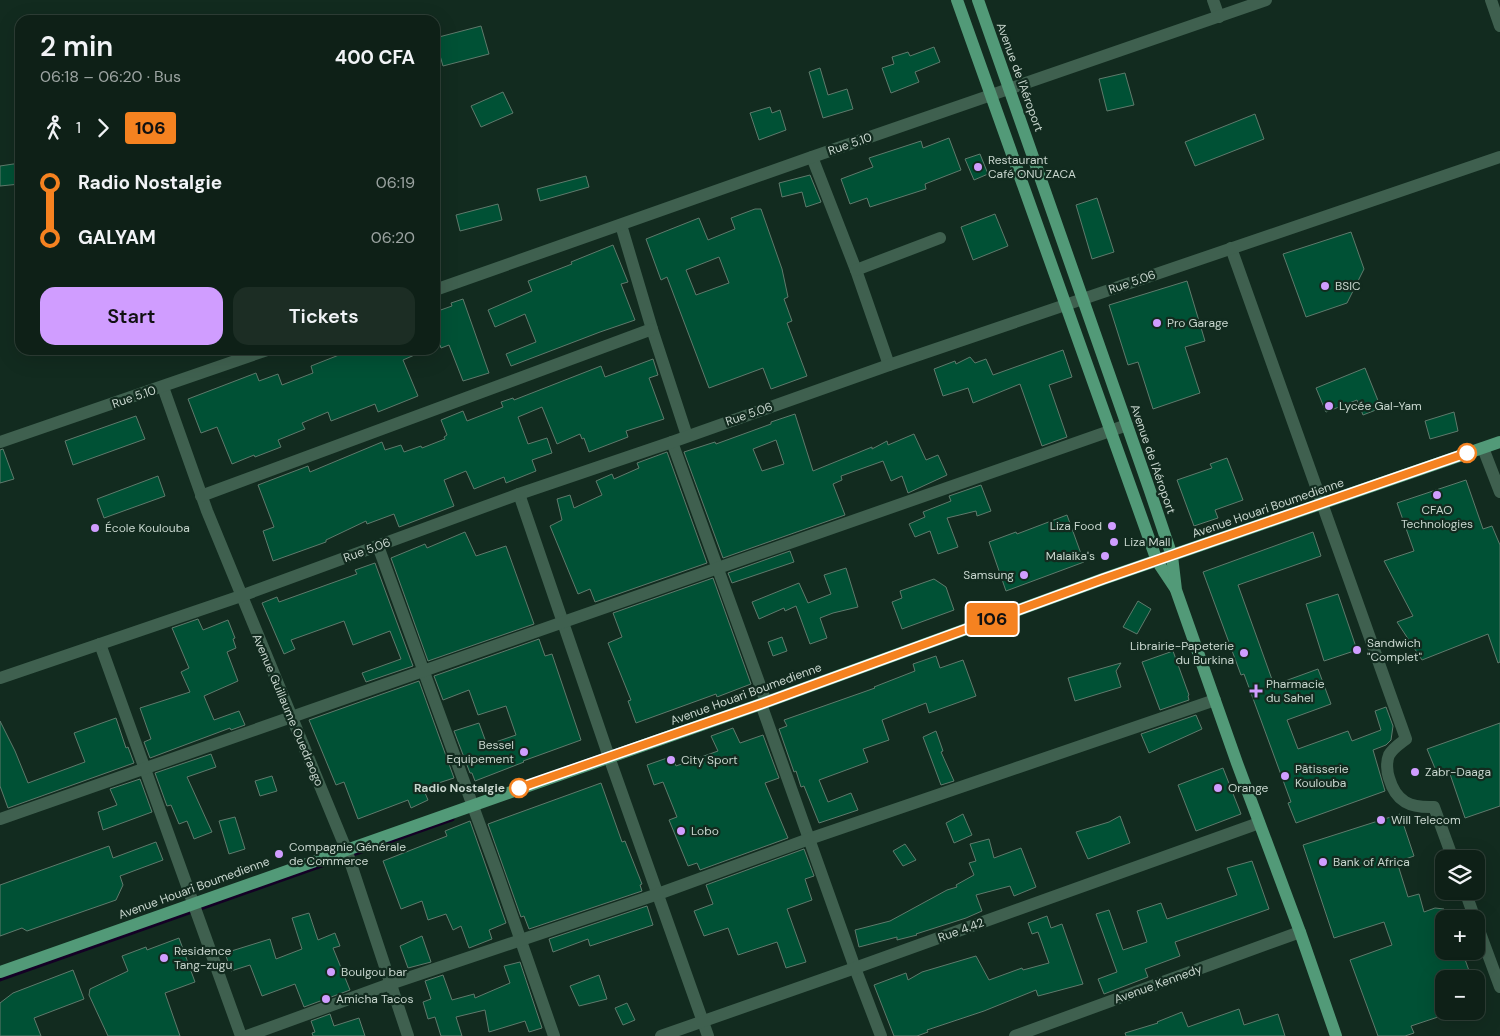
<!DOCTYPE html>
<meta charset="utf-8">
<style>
body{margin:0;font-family:"DM Sans",sans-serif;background:#1c2d24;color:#f1f3f6;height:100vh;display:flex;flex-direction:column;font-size:19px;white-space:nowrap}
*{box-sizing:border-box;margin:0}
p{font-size:16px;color:#9ba3a1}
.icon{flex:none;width:28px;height:28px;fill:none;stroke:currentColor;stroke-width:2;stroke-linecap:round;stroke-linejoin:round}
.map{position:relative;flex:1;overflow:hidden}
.details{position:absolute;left:15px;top:15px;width:425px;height:340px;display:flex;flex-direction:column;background:#0e2017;border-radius:15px;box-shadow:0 5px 20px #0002,0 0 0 1px #2e3e36}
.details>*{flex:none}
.badge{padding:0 10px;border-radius:4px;font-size:18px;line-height:32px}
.buttons{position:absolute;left:1435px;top:850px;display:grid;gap:10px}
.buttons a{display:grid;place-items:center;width:50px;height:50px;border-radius:10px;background:#0e2017;box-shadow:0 5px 20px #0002,0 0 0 1px #2e3e36;font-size:25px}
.map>.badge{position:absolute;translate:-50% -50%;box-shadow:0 0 0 2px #fff}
.legs{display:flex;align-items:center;gap:8px;height:55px;padding:0 25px;font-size:16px}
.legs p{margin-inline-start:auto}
.head{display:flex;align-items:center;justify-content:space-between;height:85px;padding:0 25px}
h1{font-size:28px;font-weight:600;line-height:38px}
.cta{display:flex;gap:10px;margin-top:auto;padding:10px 25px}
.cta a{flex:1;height:58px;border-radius:15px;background:#d09dff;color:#111;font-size:20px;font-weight:600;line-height:58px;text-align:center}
.cta a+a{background:#1c2d24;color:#f1f3f6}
ul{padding:0 25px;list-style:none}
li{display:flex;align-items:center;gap:18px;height:55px;font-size:19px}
li i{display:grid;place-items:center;width:8px;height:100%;margin:0 6px;background:currentColor}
li i::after{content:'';width:12px;height:12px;margin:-6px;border:4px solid;border-radius:50%;background:#0e2017}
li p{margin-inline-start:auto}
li:first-child i{background:linear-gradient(#0000 50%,currentColor 0)}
li:last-child i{background:linear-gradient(currentColor 50%,#0000 0)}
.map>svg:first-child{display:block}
</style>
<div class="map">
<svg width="1500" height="1036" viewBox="0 0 1500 1036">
<rect width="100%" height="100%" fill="#122b1f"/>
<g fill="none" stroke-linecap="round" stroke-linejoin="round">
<path stroke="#140025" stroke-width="5" d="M0 979 452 819"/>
</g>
<g fill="#005135" stroke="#5f7a6c" fill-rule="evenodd">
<path d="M481 26 489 54 443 66 435 38Z"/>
<path d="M934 47 940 62 915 72 919 82 891 93 882 68 894 64 892 57 908 52 910 56Z"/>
<path d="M820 68 828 95 847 89 853 109 823 118 809 72Z"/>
<path d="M1125 73 1134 105 1107 111 1099 79Z"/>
<path d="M503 92 513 113 481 127 471 106Z"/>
<path d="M770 107 772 113 780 110 786 130 759 140 750 113Z"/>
<path d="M1255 114 1264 139 1195 166 1185 142Z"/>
<path d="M949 138 961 170 925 184 926 189 870 207 867 198 850 204 841 179 873 167 869 158 921 141 923 148Z"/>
<path d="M980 154 988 174 974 180 965 159Z"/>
<path d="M20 163V184L0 186V166Z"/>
<path d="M810 175 821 202 806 207 802 192 782 197 779 183Z"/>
<path d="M586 176 589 187 540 201 537 189Z"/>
<path d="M1097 198 1114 252 1092 259 1076 205Z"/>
<path d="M498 204 502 220 460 231 456 215Z"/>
<path d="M755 209H761L782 269 788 297 784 299 792 321 787 323 807 376 771 389 763 368 709 388 667 277 661 280 646 239 699 218 708 240 735 229 731 218ZM719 257 729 283 696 295 686 270Z"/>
<path d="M995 214 1008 246 973 260 961 227Z"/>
<path d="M1351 232 1364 269 1347 303 1306 317 1283 254Z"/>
<path d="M613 245 628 282 621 284 635 320 600 332 511 366 506 354 536 342 525 314 495 327 488 310 532 291 528 281 572 264 571 262Z"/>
<path d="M1187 281 1205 341 1185 347 1200 393 1153 409 1138 362 1128 365 1109 305Z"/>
<path d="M463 299 489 373 463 381 449 345 441 348 440 345 435 347V312L452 306 451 303Z"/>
<path d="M337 350H426L403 360 418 396 378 412 375 404 331 421 328 412 302 423 305 429 278 440 281 447 255 457 254 455 232 464 217 427 201 433 188 399 256 373 259 381 278 374 282 385 313 373 311 366 339 355Z"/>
<path d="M1063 350 1072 377 1049 385 1067 437 1042 446 1020 384 973 403 968 388 943 396 934 369 955 361 956 364 970 357 975 363 986 359 993 375Z"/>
<path d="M653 359 658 375 649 378 664 419 626 431 628 437 589 452 584 438 582 439 580 434 557 444 542 407 518 417 528 444 547 438 552 453 532 460 536 471 506 483 504 477 474 489 466 471 444 480 454 506 399 527 394 514 367 524 366 521 326 540V542L273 561 263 531 274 527 258 485 308 466 310 472 382 442 385 450 401 445 404 452 421 446 422 448 445 439 444 437 447 435 441 420 463 411 467 421 503 407 501 402 513 398 514 400 601 366 605 377Z"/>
<path d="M1365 368 1381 408 1363 415 1357 400 1326 412 1316 388Z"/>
<path d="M1454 412 1458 431 1430 439 1425 421Z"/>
<path d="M795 414 813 471 872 447V449L887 441 888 445 914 434 926 460 938 455 947 475 908 493 902 476 891 481 883 461 841 476 842 480 833 484 845 515 723 558 684 452 715 442 716 444 771 424V422ZM776 440 784 464 762 471 753 449Z"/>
<path d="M136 416 145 439 73 465 65 441Z"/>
<path d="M3 449 14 479 0 483V450Z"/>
<path d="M667 452 707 563 595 602 590 589 578 594 550 526 562 520 557 499 570 495 574 508 602 495 596 481 612 474 614 479 639 468 637 463Z"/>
<path d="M1227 458 1243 500 1215 510 1218 518 1194 526 1177 480 1212 468 1210 464Z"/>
<path d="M158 476 165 496 104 518 97 499Z"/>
<path d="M1466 480 1483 529 1492 526 1500 545V662L1498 663 1488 634 1422 660 1397 622 1413 616 1384 561 1414 551 1397 503Z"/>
<path d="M981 485 991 511 977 516 976 511 947 518 958 547 938 554 930 531 915 537 909 524 925 517 923 512 951 501 949 496Z"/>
<path d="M1067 515 1084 562 1006 591 989 542 1016 532 1017 534Z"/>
<path d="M465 532 476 556 506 546 534 624 428 661 391 558 425 544 427 548Z"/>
<path d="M1313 532 1321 556 1238 585 1274 685 1318 669 1331 704 1287 720 1298 749 1348 731 1352 741 1381 730 1375 711 1386 707 1393 726 1391 740 1386 745 1373 750 1385 791 1296 823 1288 803 1291 802 1244 674 1241 675 1203 572Z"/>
<path d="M790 551 794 562 732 583 728 573Z"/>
<path d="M375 563 413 666 366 682 362 673 401 659 390 631 353 645 344 621 291 640 295 649 284 654 262 603 277 597 279 602 357 574 355 570Z"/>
<path d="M846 568 858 607 833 613 820 618 827 638 810 644 796 606 785 611 784 608 759 619 752 602 799 583 808 603 831 594 824 575Z"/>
<path d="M713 578 751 684 717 697 716 694 636 723 628 701 631 700 608 643 622 637 613 613Z"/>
<path d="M934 579 946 587 954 610 902 629 892 602 902 598 900 591Z"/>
<path d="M1338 594 1357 650 1324 661 1306 604Z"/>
<path d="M1138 601 1151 609 1137 634 1123 627Z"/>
<path d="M198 619 203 630 228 620 235 638 233 639 236 648 227 652 238 681 204 696 214 720 239 711 245 725 231 730 230 728 150 758 144 742 151 739 140 708 190 692 181 672 189 668 172 628Z"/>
<path d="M782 637 787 651 773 656 768 642Z"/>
<path d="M539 639 545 656 552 654 581 740 523 761 524 762 475 781 472 773H470L454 731 479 723 487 745 516 735 506 706 478 715 469 690 443 700 434 676Z"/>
<path d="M1173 651 1189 695 1188 696 1189 700 1160 710 1142 662Z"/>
<path d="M936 656 940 668 963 660 976 696 929 713 926 703 882 720 889 740 863 749 868 762 819 780 828 802 851 793 858 810 819 823 804 786 801 787 796 771 794 772 779 729 787 726 784 720 875 688 874 687 915 671 913 664Z"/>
<path d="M1121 663 1116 671 1121 687 1075 701 1068 678Z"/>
<path d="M419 681 454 778 423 788 428 800 411 808 408 800 358 819 344 782 336 785 309 720Z"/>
<path d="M1196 715 1202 729 1149 753 1141 734Z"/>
<path d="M116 718 126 748 128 747 134 763 8 808 0 786V721L15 751 28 783 85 762 74 733Z"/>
<path d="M1500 723V806L1465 818 1450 774 1439 778 1427 749Z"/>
<path d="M733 728 740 743 763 735 779 778 765 783 788 838 700 870 697 863 688 866 669 820 677 817 663 782 654 785 647 765 673 756 676 766 718 751 711 736Z"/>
<path d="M936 731 943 751 941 752 954 781 941 785 923 737Z"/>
<path d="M211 754 216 767 187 777 212 832 194 839 187 821 179 824 171 805 167 806 155 773Z"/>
<path d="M1223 768 1241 814 1196 831 1178 785Z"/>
<path d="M272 776 277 791 260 796 255 781Z"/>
<path d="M140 779 152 812 103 830 98 812 117 805 110 789Z"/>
<path d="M601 783 622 842 625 841 642 884 640 885 642 891 529 929 524 916 521 917 488 824Z"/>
<path d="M963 814 972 835 954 843 946 823Z"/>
<path d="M1400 814 1414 856 1397 862 1408 897 1419 894 1424 912 1435 908 1444 909V951H1462L1472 979H1444V1015L1411 1026 1414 1033 1405 1036H1378L1350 960 1392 945 1384 922 1334 938 1303 845Z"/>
<path d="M1120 816 1130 843 1088 859 1076 832 1109 822Z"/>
<path d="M235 817 245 849 229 854 219 821Z"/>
<path d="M470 821 506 923 489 930 492 939 469 948 461 926 453 930 446 914 428 920 422 901 401 909 383 861 447 836 445 831Z"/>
<path d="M989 839 994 858 1021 848 1036 887 1014 896 1010 886 976 895 982 911 966 918 916 934 917 935 897 940V937L859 947 855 930 890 921 947 890 957 887 956 885 974 875 969 863 976 861 970 844Z"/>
<path d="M156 842 163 860 120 876 123 885 116 900 27 931 22 928 0 936V885L109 846 113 858Z"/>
<path d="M905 844 916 860 903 866 893 851Z"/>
<path d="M804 849 814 876 805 879 812 900 787 909 806 962 786 968 777 942 738 955 728 928 704 936 694 911 713 904 706 885Z"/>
<path d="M1252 861 1269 909 1175 942 1180 956 1145 969 1148 977 1104 994 1098 979 1117 972 1096 914 1109 910 1123 950 1147 942 1137 911 1161 903 1167 919 1237 895 1227 868Z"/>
<path d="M647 906 653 925 590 946 588 939 553 952 549 939Z"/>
<path d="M309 913 318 940 335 933 340 946 333 948 350 990 304 1007 295 984 262 996 250 965 231 971 225 953 270 939 276 959 302 949 292 918Z"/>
<path d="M1047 916 1051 928 1062 924 1083 984 1038 996 1036 990 984 1011 927 1030 928 1032 917 1036H894L874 985 906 973 908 980 922 972 976 956 989 980 1022 968 1023 970 1049 963 1038 932 1032 934 1028 923Z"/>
<path d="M422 936 431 962 408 968 400 946Z"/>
<path d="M179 938 195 982 165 993 180 1036H108L89 995 90 989 128 971 122 956 146 947 147 950Z"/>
<path d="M520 962 542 1028 529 1032 525 1021 489 1032 485 1010 456 1017 462 1036H441L435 1017 428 1019 423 1002 431 999 425 981 443 975 452 1000 474 994 475 998 510 983 504 966Z"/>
<path d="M73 970 84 999 34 1018 41 1036H0V1003L13 993Z"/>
<path d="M599 975 607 999 579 1006 570 986Z"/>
<path d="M627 1003 635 1020 623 1025 615 1008Z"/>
<path d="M1239 1009 1244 1025 1278 1014 1285 1036H1126L1125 1033 1158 1023 1157 1022 1182 1012 1188 1027Z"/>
<path d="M330 1014 334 1026 359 1018 365 1036H313L312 1033 315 1032 311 1021Z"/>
</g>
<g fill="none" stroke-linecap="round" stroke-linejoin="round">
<g stroke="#3f604f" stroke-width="12">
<path d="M1213 0 1219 17"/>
<path d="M1491 0 1500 26"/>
<path d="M812 157 856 270 889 365"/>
<path d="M621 225 652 329 687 436"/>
<path d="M1231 248 1406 739C1401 743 1393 748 1389 755 1386 762 1387 772 1389 778 1396 802 1410 808 1434 807L1453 859"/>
<path d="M856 270 940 238"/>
<path d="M435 290 812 157 1266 0"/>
<path d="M163 387 207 511 346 849 408 1036"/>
<path d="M0 442 267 350"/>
<path d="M672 442 766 702"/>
<path d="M1483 448 1500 492"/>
<path d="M519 494 609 757 708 1036"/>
<path d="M201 496 652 329"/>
<path d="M378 546 497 872 554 1036"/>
<path d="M100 644 241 1036"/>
<path d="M0 678 241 596 519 494 672 442 889 365 1500 157"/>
<path d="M761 704 855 968 881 1036"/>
<path d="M0 819 1127 425"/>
<path d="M1465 891 1475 919"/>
<path d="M1476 922 1500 987"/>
<path d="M247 1036 390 984 658 894 809 839 1215 700"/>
<path d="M661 1036 855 968 1259 823"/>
<path d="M1015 1036 1300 932"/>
</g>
<g stroke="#529a78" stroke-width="12">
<path d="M957 0 1157 561 1175 588"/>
<path d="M978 0 1149 488 1172 556 1176 590 1237 763 1300 932 1336 1036"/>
<path d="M0 972 761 704 1103 579 1500 442"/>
</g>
</g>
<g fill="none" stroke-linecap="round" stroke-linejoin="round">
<defs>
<path id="line-1" d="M519 788 761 704 1103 579 1467 453"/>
</defs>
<use href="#line-1" stroke="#fff" stroke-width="11"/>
<use href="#line-1" stroke="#f58220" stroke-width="8"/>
</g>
<g fill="#d09dff" stroke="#122b1f" stroke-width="2">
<circle cx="978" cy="167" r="5"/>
<circle cx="1325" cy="286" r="5"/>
<circle cx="1157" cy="323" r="5"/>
<circle cx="1329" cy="406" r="5"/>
<circle cx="1437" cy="495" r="5"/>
<circle cx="1112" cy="526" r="5"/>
<circle cx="95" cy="528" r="5"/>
<circle cx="1114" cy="542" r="5"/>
<circle cx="1105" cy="556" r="5"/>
<circle cx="1024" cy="575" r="5"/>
<circle cx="1357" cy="650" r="5"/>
<circle cx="1244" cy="653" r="5"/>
<path d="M1253.5 683.5h5v5h5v5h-5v5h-5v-5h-5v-5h5z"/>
<circle cx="524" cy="752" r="5"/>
<circle cx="671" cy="760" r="5"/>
<circle cx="1415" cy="772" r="5"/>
<circle cx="1285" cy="776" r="5"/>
<circle cx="1218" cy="788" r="5"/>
<circle cx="1381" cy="820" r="5"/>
<circle cx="681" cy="831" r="5"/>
<circle cx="279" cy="854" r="5"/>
<circle cx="1323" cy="862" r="5"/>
<circle cx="164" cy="958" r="5"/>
<circle cx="331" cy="972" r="5"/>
<circle cx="326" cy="999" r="5"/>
</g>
<g fill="#fff" stroke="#f58220" stroke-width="2.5">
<circle cx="1467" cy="453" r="9"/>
<circle cx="519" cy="788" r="9"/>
</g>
<g text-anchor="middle" stroke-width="4.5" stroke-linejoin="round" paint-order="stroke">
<g font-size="12" fill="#c8d6ce" stroke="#122b1f">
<text transform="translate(1020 77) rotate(70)" y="4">Avenue de l'Aéroport</text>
<text transform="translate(850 144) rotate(-19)" y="4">Rue 5.10</text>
<text transform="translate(1132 282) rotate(-19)" y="4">Rue 5.06</text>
<text transform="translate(134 397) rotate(-19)" y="4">Rue 5.10</text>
<text transform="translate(749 414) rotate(-19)" y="4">Rue 5.06</text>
<text transform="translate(1153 459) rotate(71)" y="4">Avenue de l'Aéroport</text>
<text transform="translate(1268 508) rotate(-19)" y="4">Avenue Houari Boumedienne</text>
<text transform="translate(367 550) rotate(-20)" y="4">Rue 5.06</text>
<text transform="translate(746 694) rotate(-20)" y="4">Avenue Houari Boumedienne</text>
<text transform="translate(288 710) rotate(67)" y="4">Avenue Guillaume Ouedraogo</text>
<text transform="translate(194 888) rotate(-20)" y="4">Avenue Houari Boumedienne</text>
<text transform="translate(961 930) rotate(-20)" y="4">Rue 4.42</text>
<text transform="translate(1158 984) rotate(-20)" y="4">Avenue Kennedy</text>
</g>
<g font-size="12" fill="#c8d6ce" stroke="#122b1f" text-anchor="start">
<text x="988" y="164">Restaurant<tspan x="988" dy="14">Café ONU ZACA</tspan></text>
<text x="1335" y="290">BSIC</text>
<text x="1167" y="327">Pro Garage</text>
<text x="1339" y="410">Lycée Gal-Yam</text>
<text x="1437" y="514" text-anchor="middle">CFAO<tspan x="1437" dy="14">Technologies</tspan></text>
<text x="1102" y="530" text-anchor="end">Liza Food</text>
<text x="105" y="532">École Koulouba</text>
<text x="1124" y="546">Liza Mall</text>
<text x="1095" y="560" text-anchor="end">Malaika's</text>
<text x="1014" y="579" text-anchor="end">Samsung</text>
<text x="1367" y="647">Sandwich<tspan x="1367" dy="14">"Complet"</tspan></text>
<text x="1234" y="650" text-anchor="end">Librairie-Papeterie<tspan x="1234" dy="14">du Burkina</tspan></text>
<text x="1266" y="688">Pharmacie<tspan x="1266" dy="14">du Sahel</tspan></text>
<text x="514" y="749" text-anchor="end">Bessel<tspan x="514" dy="14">Equipement</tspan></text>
<text x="681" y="764">City Sport</text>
<text x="1295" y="773">Pâtisserie<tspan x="1295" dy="14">Koulouba</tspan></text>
<text x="1425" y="776">Zabr-Daaga</text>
<text x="1228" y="792">Orange</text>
<text x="1391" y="824">Will Telecom</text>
<text x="691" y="835">Lobo</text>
<text x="289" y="851">Compagnie Générale<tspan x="289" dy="14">de Commerce</tspan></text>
<text x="1333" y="866">Bank of Africa</text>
<text x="174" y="955">Residence<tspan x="174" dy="14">Tang-zugu</tspan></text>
<text x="341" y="976">Boulgou bar</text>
<text x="336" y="1003">Amicha Tacos</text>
</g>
<g font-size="12" font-weight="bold" fill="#c8d6ce" stroke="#122b1f" text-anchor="end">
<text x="505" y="792">Radio Nostalgie</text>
</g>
</g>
</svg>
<div class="buttons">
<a><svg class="icon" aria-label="layers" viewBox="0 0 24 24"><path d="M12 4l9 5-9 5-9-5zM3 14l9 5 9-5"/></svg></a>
<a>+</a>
<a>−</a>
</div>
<b class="badge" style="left:992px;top:619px;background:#f58220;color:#111">106</b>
<section class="details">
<div class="head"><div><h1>2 min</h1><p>06:18 – 06:20 · Bus</p></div><b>400 CFA</b></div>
<div class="legs"><svg class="icon" aria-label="walk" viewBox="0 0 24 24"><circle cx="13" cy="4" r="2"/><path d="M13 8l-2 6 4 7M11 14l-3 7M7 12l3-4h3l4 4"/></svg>1<svg class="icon" aria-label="forward" viewBox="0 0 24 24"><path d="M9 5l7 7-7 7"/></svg><b class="badge" style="background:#f58220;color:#111">106</b></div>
<ul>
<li><i style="color:#f58220"></i><b>Radio Nostalgie</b><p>06:19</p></li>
<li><i style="color:#f58220"></i><b>GALYAM</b><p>06:20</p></li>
</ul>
<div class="cta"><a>Start</a><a>Tickets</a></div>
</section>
</div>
